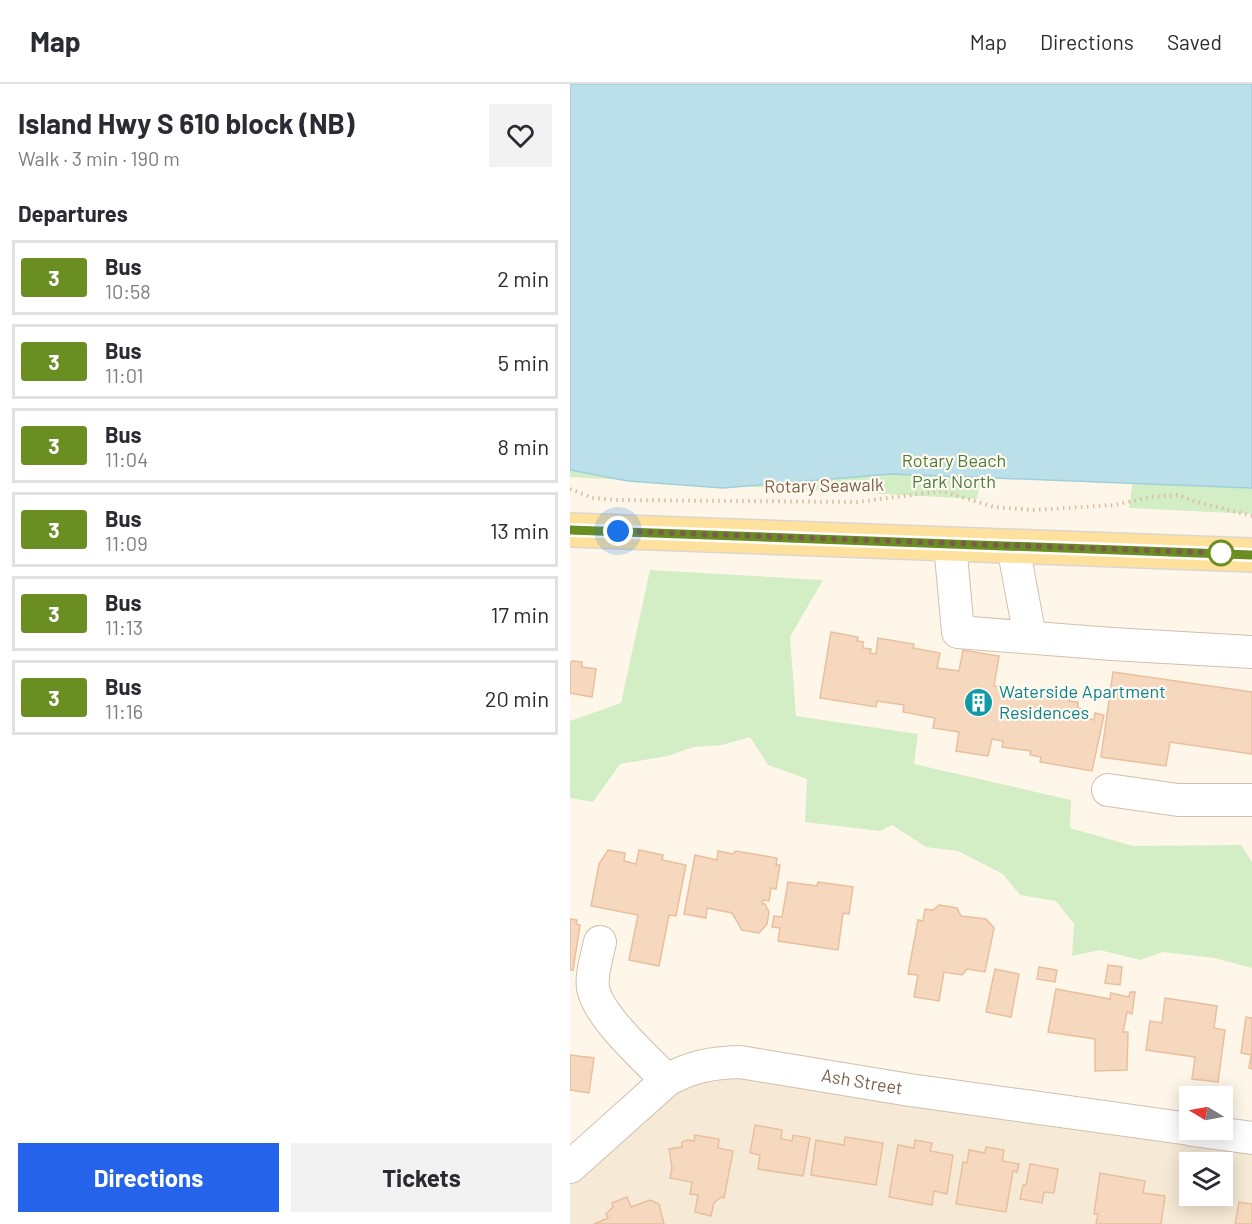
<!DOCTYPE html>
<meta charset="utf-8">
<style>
body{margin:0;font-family:Barlow,sans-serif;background:#f2f2f3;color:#2b2b33;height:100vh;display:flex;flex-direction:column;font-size:22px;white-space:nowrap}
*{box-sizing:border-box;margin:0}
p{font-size:20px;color:#7c7c81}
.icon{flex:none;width:33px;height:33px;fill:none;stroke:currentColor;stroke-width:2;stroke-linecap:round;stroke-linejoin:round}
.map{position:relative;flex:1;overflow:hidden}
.side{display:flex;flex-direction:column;background:#fff;width:570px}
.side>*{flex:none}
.badge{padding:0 12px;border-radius:4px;font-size:21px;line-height:39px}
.needle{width:39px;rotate:280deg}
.controls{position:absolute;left:609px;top:1002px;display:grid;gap:12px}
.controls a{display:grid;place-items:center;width:54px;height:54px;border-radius:0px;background:#fff;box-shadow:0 3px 15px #0003;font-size:30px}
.you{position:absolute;width:30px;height:30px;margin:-15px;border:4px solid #fff;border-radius:50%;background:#1a73e8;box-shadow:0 0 0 9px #1a73e833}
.map>.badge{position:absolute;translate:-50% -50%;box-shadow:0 0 0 3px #fff}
h2{padding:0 18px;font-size:22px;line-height:54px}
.round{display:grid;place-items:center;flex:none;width:63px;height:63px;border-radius:0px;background:#f2f2f3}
.headline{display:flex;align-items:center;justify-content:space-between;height:102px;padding:0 18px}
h1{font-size:28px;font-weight:700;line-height:45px}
.button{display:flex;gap:12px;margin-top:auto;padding:12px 18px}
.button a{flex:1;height:69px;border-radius:0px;background:#2563eb;color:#fff;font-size:24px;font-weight:700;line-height:69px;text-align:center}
.button a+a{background:#f2f2f3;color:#2b2b33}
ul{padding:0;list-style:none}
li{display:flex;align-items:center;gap:18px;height:75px;margin:0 12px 9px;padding:0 6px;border:3px solid #e1e1e2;border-radius:0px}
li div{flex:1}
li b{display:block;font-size:22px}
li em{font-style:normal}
li .badge{min-width:66px;font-weight:700;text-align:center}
header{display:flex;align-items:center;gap:36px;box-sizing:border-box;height:84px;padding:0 30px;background:#fff;border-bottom:2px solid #e1e1e2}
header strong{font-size:28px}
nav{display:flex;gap:33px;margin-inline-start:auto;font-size:21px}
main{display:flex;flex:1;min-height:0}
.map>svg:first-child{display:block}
</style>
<header>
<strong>Map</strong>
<nav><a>Map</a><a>Directions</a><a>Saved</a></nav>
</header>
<main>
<section class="side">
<div class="headline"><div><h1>Island Hwy S 610 block (NB)</h1><p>Walk · 3 min · 190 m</p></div><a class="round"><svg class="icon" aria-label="heart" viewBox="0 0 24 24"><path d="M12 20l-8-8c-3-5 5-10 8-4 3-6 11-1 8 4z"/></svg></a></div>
<h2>Departures</h2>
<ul>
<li><span class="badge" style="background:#6b8e23;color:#fff">3</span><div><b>Bus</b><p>10:58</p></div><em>2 min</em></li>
<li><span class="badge" style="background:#6b8e23;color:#fff">3</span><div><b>Bus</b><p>11:01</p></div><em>5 min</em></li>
<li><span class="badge" style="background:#6b8e23;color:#fff">3</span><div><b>Bus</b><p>11:04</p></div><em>8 min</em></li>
<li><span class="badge" style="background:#6b8e23;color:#fff">3</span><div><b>Bus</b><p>11:09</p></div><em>13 min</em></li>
<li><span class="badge" style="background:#6b8e23;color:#fff">3</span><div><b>Bus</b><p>11:13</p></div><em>17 min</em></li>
<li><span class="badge" style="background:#6b8e23;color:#fff">3</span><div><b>Bus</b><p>11:16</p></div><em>20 min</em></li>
</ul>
<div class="button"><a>Directions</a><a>Tickets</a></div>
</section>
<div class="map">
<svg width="682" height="1140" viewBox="0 0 682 1140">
<rect width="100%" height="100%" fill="#fef7e9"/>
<path fill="#f6ead6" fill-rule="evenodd" d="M147 979 682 1056V1140H0V1061ZM620 1078H652V1112H620Z"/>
<g fill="#d3edc5">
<path d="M417 364 407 415 0 393V374Z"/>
<path d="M565 381 682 393V430L559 424Z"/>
<path d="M80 486 253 496 220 553 226 632 348 650 344 680 501 716 500 744 563 762 671 761 682 778V884L645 874 593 868 570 876 530 866 502 872 504 840 486 817 450 811 433 790 388 767 356 763 322 741 310 747 235 738 237 695 198 681 180 653 152 661 123 663 98 672 50 680 23 718 0 714V637L51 619Z"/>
</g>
<path fill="#bbe0e9" stroke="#a0cfdc" stroke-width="1.5" d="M0 0H682V404L321 390 153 404 58 397 0 386Z"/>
<g fill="#f5d8be" stroke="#e9bf9e" stroke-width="1.5">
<path d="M261 548 288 553 287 557 293 558V564L301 565 300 569 306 570 308 554 344 560 343 564 370 569 367 584 389 587 393 566 429 572 424 602 437 603 435 612 447 614V612L462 614 464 605 500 611 499 617 508 618V624L518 626 516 634 524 636 525 629 534 631 522 687 470 678 471 673 460 671 461 667 432 663 433 657 422 655 418 672 386 667 389 648 363 644 365 634 333 628 334 621 307 617 306 623 250 614Z"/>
<path d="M2 577 12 578V583L26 585 22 613 0 609V580Z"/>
<path d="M543 588 682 608V670L600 658 596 682 531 673Z"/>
<path d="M38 766 55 769 54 777 66 780 69 766 93 771 92 776 116 781 106 832 99 831 89 882 59 876 68 831 21 822 29 780Z"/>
<path d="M148 767 163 770 166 767 207 774 206 781H210L206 805 201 804 199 817 193 816 192 820H195L199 828 197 840 189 849 172 846 162 829 137 824 136 834 114 830 125 771 147 776Z"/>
<path d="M218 798 247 802 248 798 283 803 279 830 273 829 268 866 208 857 210 844 202 843 204 832 212 833Z"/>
<path d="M369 821 387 824 391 832 416 835 424 844 415 888 397 885 392 891 374 888 369 917 344 913 348 891 338 890 348 836 353 837 355 825 363 826Z"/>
<path d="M0 835 7 836 6 840 10 841 3 886H0Z"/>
<path d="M538 881 552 883 550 901 535 899Z"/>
<path d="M469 883 487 886 485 898 467 895Z"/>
<path d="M425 885 449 890 441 933 416 928Z"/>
<path d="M486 905 540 915 541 909 559 913 560 908H565L562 930 557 928 553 948H558L557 986 525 987V955L478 948Z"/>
<path d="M595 914 647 922 644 944 655 946 648 998 622 995 625 973 576 966 580 937 592 939Z"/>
<path d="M676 933 682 934V985L679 984 681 971 671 969Z"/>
<path d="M0 971 24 974 19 1009 0 1006Z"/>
<path d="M185 1041 212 1046 211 1055 222 1057 223 1051 240 1054 233 1092 188 1085 190 1071 180 1069Z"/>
<path d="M125 1051 149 1055 148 1064 163 1067 154 1114 151 1113 144 1119 141 1132 125 1128 128 1111 120 1110 122 1098 100 1094 102 1084 99 1065 112 1063V1058L117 1056 124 1057Z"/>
<path d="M275 1053 313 1059 306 1101 241 1091 246 1056 274 1061Z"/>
<path d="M345 1056 362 1059 360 1067 383 1071 377 1110 364 1107 362 1121 319 1113 328 1061 344 1064Z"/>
<path d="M416 1063 434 1066 432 1077 449 1080 447 1088 443 1087 436 1128 386 1120 393 1078 397 1079 399 1066 415 1069Z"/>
<path d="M460 1080 488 1085 484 1109 474 1108 472 1119 450 1115 453 1101H456Z"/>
<path d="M530 1089 575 1097 573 1109 595 1112 591 1140H526L528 1130H524Z"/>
<path d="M57 1113 61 1123 80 1116 89 1120 94 1140H24L38 1134 36 1130 43 1123 42 1119Z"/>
<path d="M669 1118 682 1120V1140H665Z"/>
</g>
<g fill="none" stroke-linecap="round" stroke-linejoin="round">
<defs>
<g id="minor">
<path d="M380 460 388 548 542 560 682 568"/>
<path d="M443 462 460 553"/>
<path d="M538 706 608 716H682"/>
<path d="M30 858C27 873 21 889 23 904 28 932 76 975 97 996"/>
<path d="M623 1046 682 1054"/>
<path id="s1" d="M0 1083 97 996C123 982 141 979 170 978L340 1006 620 1045"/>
</g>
<path id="major" d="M0 446 682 471"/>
</defs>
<use href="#minor" stroke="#d2bfad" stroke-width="34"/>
<use href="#major" stroke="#ddd5d0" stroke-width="36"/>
<path stroke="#dbbba1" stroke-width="4" stroke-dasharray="1.5 4.5" stroke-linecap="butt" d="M0 405 23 414 46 416 287 418 372 407 424 423 463 426 545 421 580 413 608 411 627 418 682 432"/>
<use href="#minor" stroke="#fff" stroke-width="32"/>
<use href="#major" stroke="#ffe19e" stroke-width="33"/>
</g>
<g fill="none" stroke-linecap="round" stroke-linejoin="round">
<defs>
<path id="line" d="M0 446 682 471"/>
</defs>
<use href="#line" stroke="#fff" stroke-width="14"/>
<use href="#line" stroke="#6b8e23" stroke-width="9"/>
<path stroke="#7b5e4a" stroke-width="6" stroke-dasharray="0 10.8" d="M48 447 651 469"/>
</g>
<defs>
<symbol id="building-disc" viewBox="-11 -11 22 22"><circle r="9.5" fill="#0f9aa8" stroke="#fffaf0"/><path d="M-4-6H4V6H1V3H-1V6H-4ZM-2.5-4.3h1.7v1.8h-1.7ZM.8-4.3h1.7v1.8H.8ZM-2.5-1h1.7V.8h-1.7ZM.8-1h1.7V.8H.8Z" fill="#fff"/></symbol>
</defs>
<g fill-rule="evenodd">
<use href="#building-disc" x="392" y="602" width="33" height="33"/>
</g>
<circle fill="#fff" stroke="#6b8e23" stroke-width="3" cx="651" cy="469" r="12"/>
<g text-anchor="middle" stroke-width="4.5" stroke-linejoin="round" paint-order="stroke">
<g font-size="18" fill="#4c7b3e" stroke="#fffaf0">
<text x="384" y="383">Rotary Beach<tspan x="384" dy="21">Park North</tspan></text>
</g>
<g font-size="18" fill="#7b5e4a" stroke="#fffaf0">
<text transform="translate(254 402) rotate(-1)" y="6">Rotary Seawalk</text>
<text dy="6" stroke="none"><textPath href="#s1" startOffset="330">Ash Street</textPath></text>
</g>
<g font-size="18" fill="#0d838f" stroke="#fffaf0" text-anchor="start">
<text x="429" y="614">Waterside Apartment<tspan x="429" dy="21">Residences</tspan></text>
</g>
</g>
</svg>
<div class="controls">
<a><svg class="needle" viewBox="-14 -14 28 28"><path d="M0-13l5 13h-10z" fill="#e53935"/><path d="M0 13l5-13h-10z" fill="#7c7c81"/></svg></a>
<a><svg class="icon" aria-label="layers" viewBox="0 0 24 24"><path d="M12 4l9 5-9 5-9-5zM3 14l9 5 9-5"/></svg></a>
</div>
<div class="you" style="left:48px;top:447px"></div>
</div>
</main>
